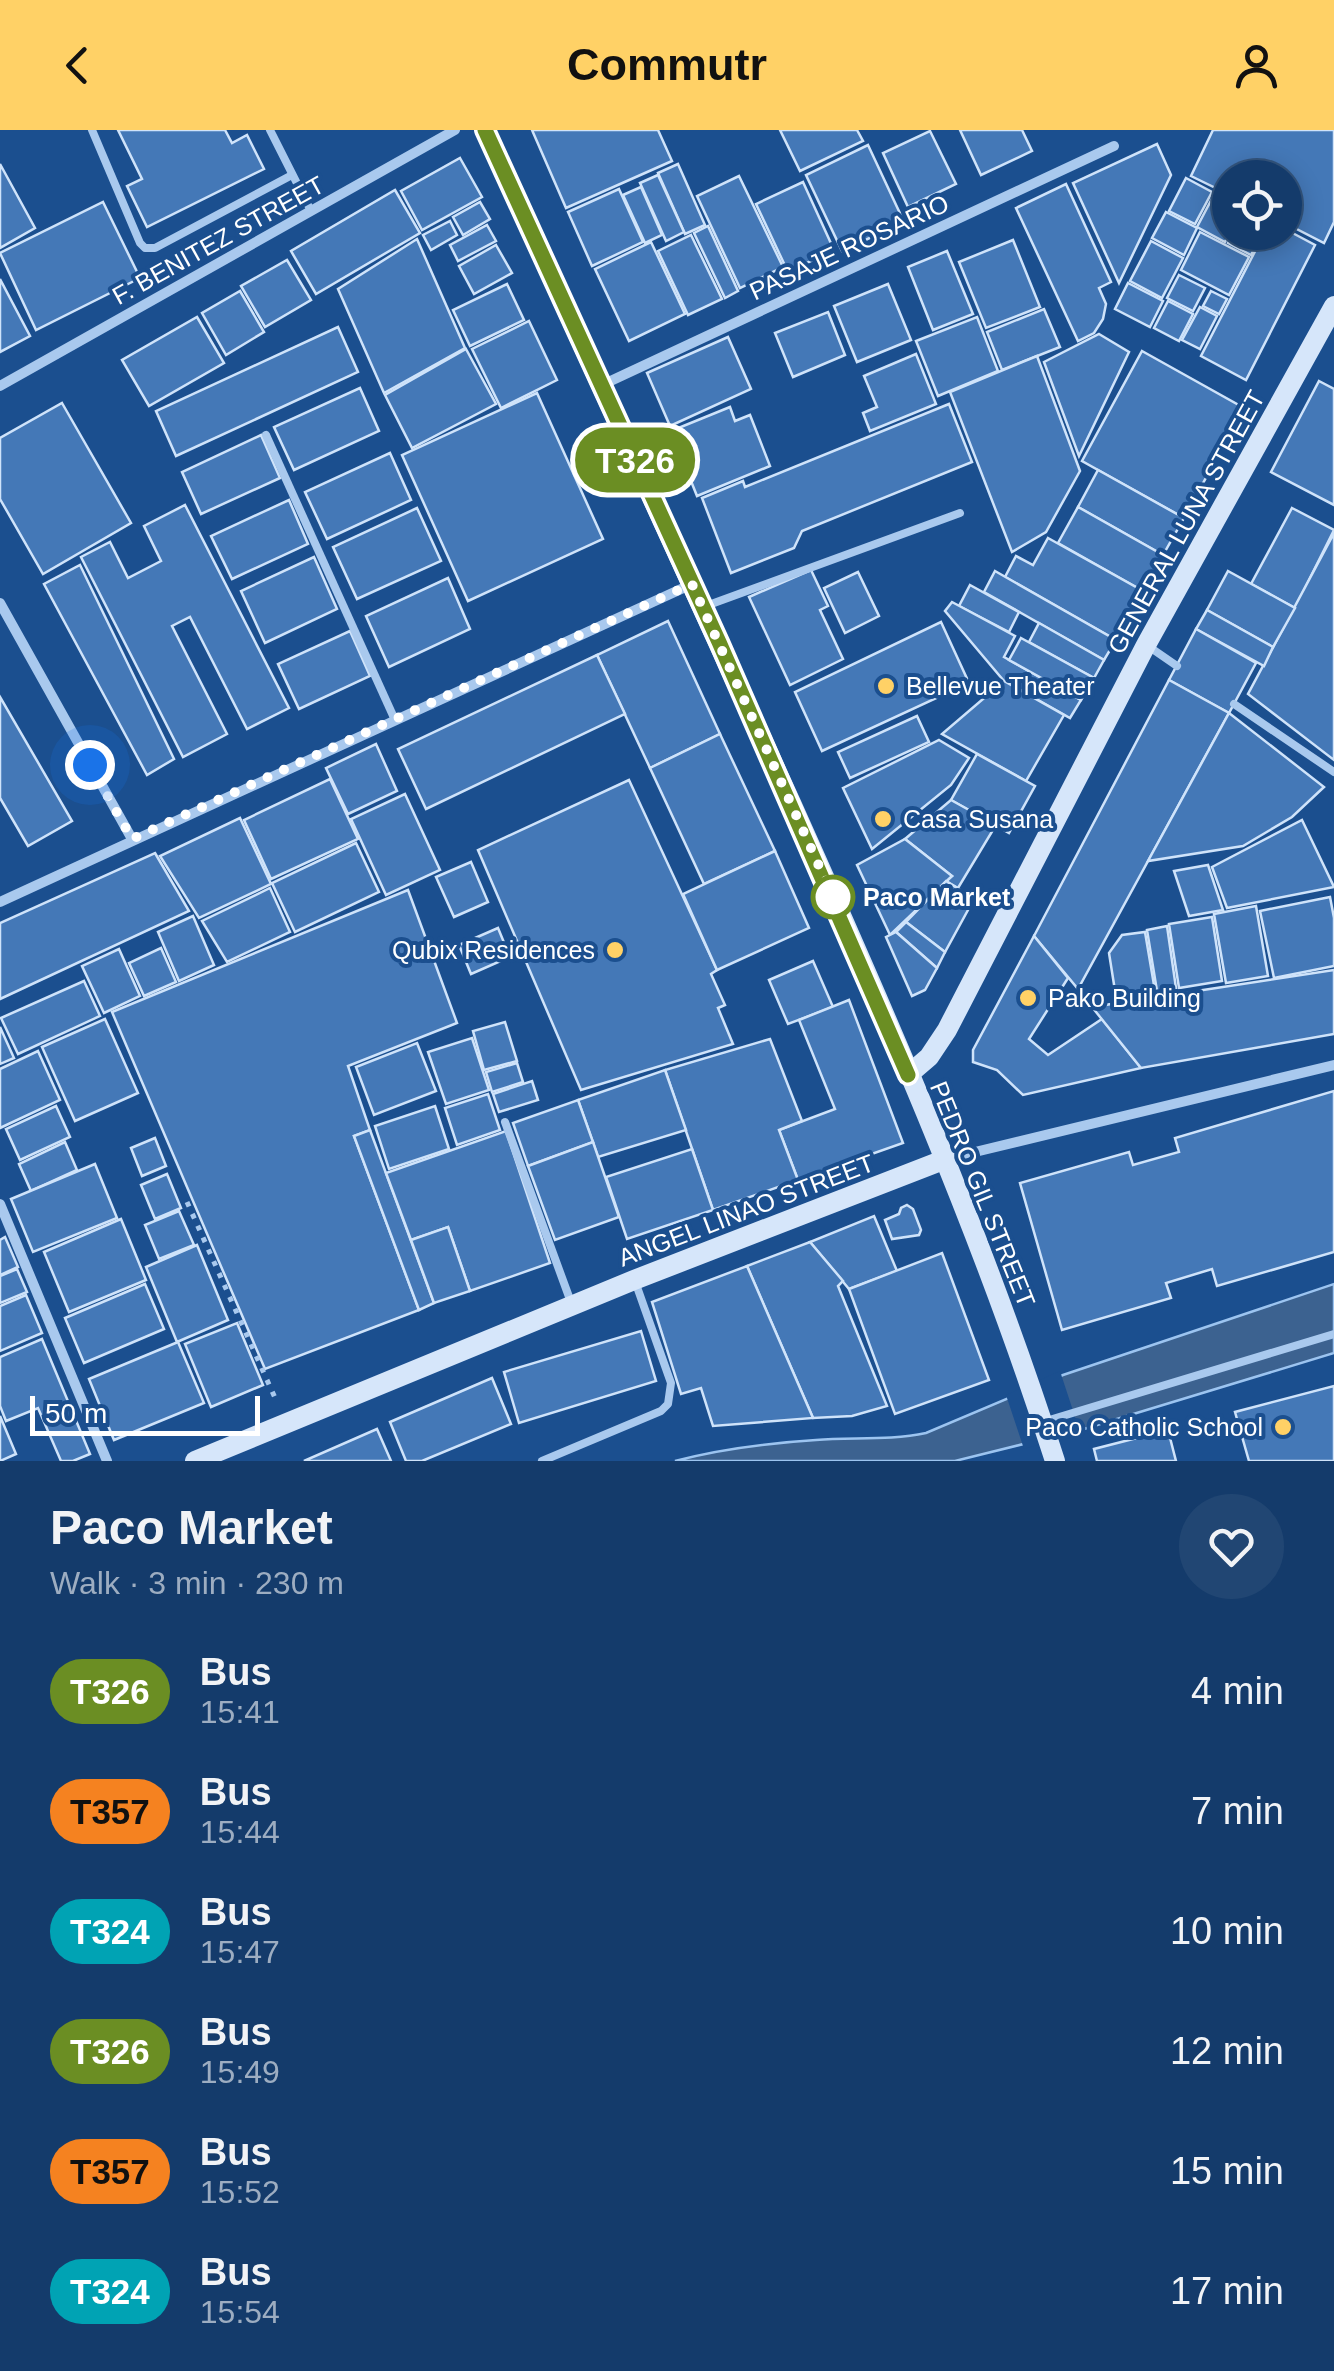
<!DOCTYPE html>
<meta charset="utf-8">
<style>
body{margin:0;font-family:Helvetica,sans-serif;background:#214673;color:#f1f3f6;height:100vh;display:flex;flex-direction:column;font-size:38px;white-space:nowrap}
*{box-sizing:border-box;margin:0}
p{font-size:32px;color:#9dadc1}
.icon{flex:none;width:55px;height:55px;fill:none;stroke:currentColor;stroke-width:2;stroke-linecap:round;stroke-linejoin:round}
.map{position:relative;height:1331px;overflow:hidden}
.sheet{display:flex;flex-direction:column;background:#143b6b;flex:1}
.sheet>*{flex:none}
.badge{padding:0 20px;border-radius:32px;font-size:35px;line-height:65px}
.fabs{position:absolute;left:1212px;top:30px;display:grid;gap:20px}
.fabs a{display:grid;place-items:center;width:90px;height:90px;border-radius:50%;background:#143b6b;box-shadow:0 5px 25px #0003,0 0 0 2px #33557e;font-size:50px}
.scale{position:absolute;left:30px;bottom:25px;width:230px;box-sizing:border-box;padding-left:10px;border:5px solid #fff;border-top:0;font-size:28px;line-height:35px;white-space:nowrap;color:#fff;-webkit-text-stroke:8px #1b4f8f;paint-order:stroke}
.you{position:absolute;width:50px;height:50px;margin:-25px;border:8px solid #fff;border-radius:50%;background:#1a73e8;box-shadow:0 0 0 15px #1a73e833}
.map>.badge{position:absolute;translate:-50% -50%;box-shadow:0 0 0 5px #fff}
.round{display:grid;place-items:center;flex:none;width:105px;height:105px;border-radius:52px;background:#214673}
.headline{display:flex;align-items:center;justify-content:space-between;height:170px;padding:0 50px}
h1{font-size:48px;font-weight:600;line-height:75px}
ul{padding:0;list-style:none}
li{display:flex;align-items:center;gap:30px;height:120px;padding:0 50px}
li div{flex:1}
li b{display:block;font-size:38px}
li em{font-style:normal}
li .badge{min-width:110px;font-weight:700;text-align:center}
header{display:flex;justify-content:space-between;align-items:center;height:130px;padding:0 50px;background:#ffd166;color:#111;font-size:45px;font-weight:600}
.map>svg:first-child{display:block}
</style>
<header><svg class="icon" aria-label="back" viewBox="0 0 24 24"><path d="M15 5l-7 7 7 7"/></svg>Commutr<svg class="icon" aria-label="person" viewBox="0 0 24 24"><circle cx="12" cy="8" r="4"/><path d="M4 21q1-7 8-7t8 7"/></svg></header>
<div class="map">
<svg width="1334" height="1331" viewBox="0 0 1334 1331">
<rect width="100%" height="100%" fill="#1b4f8f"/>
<path fill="#3c6290" stroke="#9cc4f0" stroke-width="2.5" d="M1334 1154V1223L1084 1299 955 1331H675C720 1319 769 1313 816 1310 852 1307 890 1311 926 1303L1063 1245Z"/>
<path fill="#1b4f8f" d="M1060 1241 1080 1302 1024 1319 1006 1265Z"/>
<g fill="#4478b7" stroke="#cfe3fa" stroke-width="2.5">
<path d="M118 0H225L232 13 247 5 264 39 147 97 127 56 142 49Z"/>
<path d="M532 0H658L672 31 566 78Z"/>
<path d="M780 0H857L863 11 800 41Z"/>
<path d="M960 0H1022L1032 21 981 45Z"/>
<path d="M1213 0H1334V92L1324 113 1285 93V48H1230V65L1191 46Z"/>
<path d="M930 1 956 54 908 77 883 23Z"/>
<path d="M1157 14 1171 45 1119 153 1073 53Z"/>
<path d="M868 15 904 92 842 121 806 45Z"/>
<path d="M460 28 482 67 422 100 401 61Z"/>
<path d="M0 34 35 98 0 118Z"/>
<path d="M678 34 705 95 685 104 658 43Z"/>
<path d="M658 45 684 102 666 111 640 53Z"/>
<path d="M739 46 783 137 740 158 697 66Z"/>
<path d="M1186 48 1212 62 1195 94 1169 81Z"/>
<path d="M803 52 834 120 788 142 756 74Z"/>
<path d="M1066 54 1111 152 1099 158 1106 174 1103 189 1094 203 1078 211 1016 78Z"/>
<path d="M641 57 662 105 645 113 623 65Z"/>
<path d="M619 59 643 112 592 136 568 82Z"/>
<path d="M395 60 420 103 316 164 291 121Z"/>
<path d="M1215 63 1230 71V102L1225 112 1197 97Z"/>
<path d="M103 72 140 148 36 200 0 123Z"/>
<path d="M480 72 490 89 463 105 453 87Z"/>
<path d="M1166 82 1197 98 1184 125 1152 108Z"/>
<path d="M450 91 457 105 431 120 423 105Z"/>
<path d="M487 95 496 111 458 131 450 115Z"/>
<path d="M708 96 738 161 725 168 694 103Z"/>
<path d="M1285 99 1315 115 1246 250 1201 226 1265 102H1285Z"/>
<path d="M1200 102 1249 127 1229 165 1181 140Z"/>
<path d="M1233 102H1263L1251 125 1228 113Z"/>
<path d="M691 105 722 169 688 185 658 121Z"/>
<path d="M417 109 465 218 384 263 338 159Z"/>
<path d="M1013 110 1040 177 986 198 959 132Z"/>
<path d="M1151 111 1183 128 1162 168 1130 151Z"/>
<path d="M651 112 685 184 629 211 595 139Z"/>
<path d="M496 115 512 143 474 164 459 136Z"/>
<path d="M947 121 973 184 933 200 908 137Z"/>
<path d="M287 130 311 170 265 197 241 156Z"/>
<path d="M1179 145 1205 158 1193 181 1167 168Z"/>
<path d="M0 149 30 206 0 222Z"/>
<path d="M1128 153 1163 171 1150 197 1115 179Z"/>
<path d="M507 154 524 190 470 216 453 180Z"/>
<path d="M888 154 911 210 857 232 834 176Z"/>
<path d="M240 161 264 202 226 225 202 183Z"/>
<path d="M1211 161 1227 169 1219 184 1203 176Z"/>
<path d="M1168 171 1193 184 1179 211 1154 198Z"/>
<path d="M1200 177 1217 186 1200 219 1182 210Z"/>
<path d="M1044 179 1060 217 1002 240 987 202Z"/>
<path d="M828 182 845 225 793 247 775 203Z"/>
<path d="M197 187 224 233 149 276 122 230Z"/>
<path d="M977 187 998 241 938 266 916 211Z"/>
<path d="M529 191 557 250 501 278 472 219Z"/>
<path d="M338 197 358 242 176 326 156 281Z"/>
<path d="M1099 204 1129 222 1079 326 1044 232Z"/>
<path d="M728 207 751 259 670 296 647 243Z"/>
<path d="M466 219 496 274 412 318 385 265Z"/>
<path d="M1142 221 1244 278 1184 388 1082 331Z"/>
<path d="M916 224 936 274 870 301 863 283 877 277 864 246Z"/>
<path d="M1037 226 1080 341 1046 402 1012 422 950 262Z"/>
<path d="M1319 251 1334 259V375L1271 342Z"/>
<path d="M360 258 379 301 294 340 274 297Z"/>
<path d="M537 263 603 409 468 471 402 325Z"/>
<path d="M62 273 131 393 43 444 0 369V308Z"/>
<path d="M949 274 972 332 802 401 794 418 731 443 702 368 743 351 745 357Z"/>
<path d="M730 277 735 291 750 285 770 336 697 366 671 301Z"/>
<path d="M261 305 280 348 201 384 182 342Z"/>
<path d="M390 323 411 370 327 409 305 362Z"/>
<path d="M1098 340 1184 388 1163 425 1078 377Z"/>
<path d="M289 370 308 414 232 449 211 406Z"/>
<path d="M185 375 289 578 247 599 190 487 172 496 227 604 183 627 81 427 110 412 128 448 161 431 144 396Z"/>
<path d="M1078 377 1163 425 1143 461 1058 413Z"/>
<path d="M417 378 441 431 357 469 333 417Z"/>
<path d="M1292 378 1334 400 1295 478 1251 454Z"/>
<path d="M1334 403V630L1248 564Z"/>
<path d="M1048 408 1143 461 1116 510 1005 447 1016 426 1033 435Z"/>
<path d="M314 427 337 479 265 513 241 461Z"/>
<path d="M80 435 174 629 147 645 44 454Z"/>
<path d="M811 440 828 476 820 480 843 529 790 555 749 467Z"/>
<path d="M995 441 1116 510 1104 530 984 462Z"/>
<path d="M1228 441 1295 478 1273 517 1207 480Z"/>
<path d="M858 442 879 486 845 503 824 458Z"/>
<path d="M448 448 470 499 389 537 366 486Z"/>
<path d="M970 455 1019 482 1009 502 959 476Z"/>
<path d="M952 472 1015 506 1004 527 1081 570 1070 588 1004 551 945 481Z"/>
<path d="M1207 480 1273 517 1264 536 1196 499Z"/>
<path d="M668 491 720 604 650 638 597 525Z"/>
<path d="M941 492 969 553 822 621 795 562Z"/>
<path d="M1039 493 1104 530 1094 548 1029 512Z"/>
<path d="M1196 499 1256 533 1229 583 1169 550Z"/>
<path d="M350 501 370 546 299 579 278 534Z"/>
<path d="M1021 508 1094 548 1081 570 1009 530Z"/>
<path d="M597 525 625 584 426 679 398 619Z"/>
<path d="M1169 550 1229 583 1078 859 1034 806Z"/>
<path d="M1004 551 1064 585 1026 651 942 604Z"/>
<path d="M0 567 72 691 28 716 0 668Z"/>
<path d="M1229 583 1324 657 1292 687 1243 716 1148 731Z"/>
<path d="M917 586 929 612 850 648 838 622Z"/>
<path d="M720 604 775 721 704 754 650 638Z"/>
<path d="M939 610 969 628 951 655 872 719 843 658Z"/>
<path d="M376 614 397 661 348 684 326 638Z"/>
<path d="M977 624 1035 656 1009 703 951 670Z"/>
<path d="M330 649 358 709 271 749 244 690Z"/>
<path d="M629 650 717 840 711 844 725 875 718 878 733 914 581 960 478 720Z"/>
<path d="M405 664 440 740 386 765 351 689Z"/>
<path d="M951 670 996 695 958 758 946 751 952 746 905 709Z"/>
<path d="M240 688 271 754 199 788 160 726Z"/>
<path d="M1302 690 1334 757 1227 778 1212 737Z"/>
<path d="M905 709 952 746 890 805 857 735Z"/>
<path d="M356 713 379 762 295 802 272 753Z"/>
<path d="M775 721 809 798 717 840 683 764Z"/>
<path d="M155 723 189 781 0 869V793Z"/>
<path d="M471 732 488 772 454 787 436 747Z"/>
<path d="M1208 735 1223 780 1189 786 1174 741Z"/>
<path d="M946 751 974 769 945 822 906 792Z"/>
<path d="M270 758 290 802 227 832 202 791Z"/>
<path d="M408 760 457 893 348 936 370 1000 354 1006 419 1180 265 1239 112 882Z"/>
<path d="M1330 767 1334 788V836L1274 848 1260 781Z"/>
<path d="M1256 776 1268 846 1226 853 1214 784Z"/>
<path d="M193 786 214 835 179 851 158 802Z"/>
<path d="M1212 787 1222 851 1179 858 1169 794Z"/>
<path d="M906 792 945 822 937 838 896 802Z"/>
<path d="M1167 796 1176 858 1157 861 1147 800Z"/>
<path d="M498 798 510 827 471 844 459 815Z"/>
<path d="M896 802 937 838 925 860 912 866 886 807Z"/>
<path d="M1145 802 1155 861 1116 867 1109 823 1122 805Z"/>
<path d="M1034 806 1068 848 1029 909 1048 925 1102 889 1141 938 1023 965 997 940 973 932V920Z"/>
<path d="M161 818 176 852 144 866 129 833Z"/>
<path d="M119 819 140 866 104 883 82 836Z"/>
<path d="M813 831 833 877 788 894 769 850Z"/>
<path d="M1334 840V904L1141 938 1092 877Z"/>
<path d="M84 851 100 886 18 924 1 888Z"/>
<path d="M849 870 903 1013 798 1050 779 1000 835 979 799 890Z"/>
<path d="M105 889 138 963 75 991 42 917Z"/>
<path d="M505 892 517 931 484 940 473 901Z"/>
<path d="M0 897 14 928 0 934Z"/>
<path d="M472 908 489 960 446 974 428 922Z"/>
<path d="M770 909 802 991 779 1000 798 1050 713 1080 665 940Z"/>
<path d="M417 913 436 961 374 985 356 937Z"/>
<path d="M38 921 60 970 0 998V939Z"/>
<path d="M517 933 523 952 492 962 486 942Z"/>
<path d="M665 940 686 1000 598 1027 578 970Z"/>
<path d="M532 951 538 970 499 982 493 964Z"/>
<path d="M1334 961V1122L1217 1156 1212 1139 1166 1153 1171 1168 1062 1200 1020 1053 1129 1022 1133 1035 1179 1022 1175 1008Z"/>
<path d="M488 964 500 1000 457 1015 445 978Z"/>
<path d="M578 970 593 1012 528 1036 513 993Z"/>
<path d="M56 976 70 1007 20 1030 6 999Z"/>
<path d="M435 976 449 1019 389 1039 375 996Z"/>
<path d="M370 1000 434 1173 419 1180 354 1006Z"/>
<path d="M506 1001 550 1133 470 1161 448 1097 411 1110 386 1043Z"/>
<path d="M155 1008 166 1036 142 1046 131 1018Z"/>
<path d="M65 1012 77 1040 31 1061 19 1034Z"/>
<path d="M593 1012 619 1087 555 1110 528 1036Z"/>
<path d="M692 1019 713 1080 627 1109 606 1047Z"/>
<path d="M95 1034 117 1088 33 1122 11 1069Z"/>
<path d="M167 1044 181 1078 155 1089 141 1055Z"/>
<path d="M907 1075 913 1079 921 1100 919 1105 892 1109 885 1090 899 1084 901 1078Z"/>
<path d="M179 1081 194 1115 159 1129 145 1095Z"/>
<path d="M874 1086 897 1141 849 1159 810 1112Z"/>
<path d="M121 1089 146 1150 69 1182 44 1122Z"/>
<path d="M448 1097 470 1161 434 1173 411 1110Z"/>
<path d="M5 1107 18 1137 0 1145V1110Z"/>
<path d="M810 1112 843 1151 838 1156 887 1276 852 1286 813 1288 747 1136Z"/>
<path d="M197 1115 228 1190 177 1212 146 1137Z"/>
<path d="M942 1123 989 1250 895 1284 849 1159Z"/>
<path d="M747 1136 813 1288 713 1296 701 1258 681 1264 652 1172Z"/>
<path d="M17 1139 27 1162 0 1173V1146Z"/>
<path d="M145 1154 164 1199 84 1233 65 1188Z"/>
<path d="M26 1165 42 1203 0 1221V1176Z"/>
<path d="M237 1193 263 1255 211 1277 185 1214Z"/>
<path d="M641 1201 656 1251 519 1293 504 1242Z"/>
<path d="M42 1209 90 1324 73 1331H61L38 1278 6 1291 0 1276V1227Z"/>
<path d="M178 1212 204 1273 114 1310 89 1249Z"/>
<path d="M492 1248 511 1294 422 1331H406L390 1292Z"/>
<path d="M1334 1256V1331H1249L1235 1282Z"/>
<path d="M0 1286 16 1324 0 1331Z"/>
<path d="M377 1299 391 1331H304Z"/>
<path d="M1168 1300 1176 1331H1097L1094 1319Z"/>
</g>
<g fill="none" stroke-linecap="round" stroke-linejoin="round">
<path stroke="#a9c9ee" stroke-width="5" stroke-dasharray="5 8" stroke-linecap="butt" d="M187 1072 276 1270"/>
<g stroke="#a9c9ee" stroke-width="8">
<path d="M92 0 140 113 145 118H155L292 45"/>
<path d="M270 0 311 81"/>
<path d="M266 305 395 590"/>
<path d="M703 477 960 383"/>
<path d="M1148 516 1177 536"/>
<path d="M1234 574 1334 642"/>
<path d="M505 992 572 1175"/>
<path d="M1046 1291 1334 1204"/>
<path d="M542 1331 661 1281 668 1274 671 1253 636 1154"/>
</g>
<g stroke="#a9c9ee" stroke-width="10">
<path d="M602 255 1114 16"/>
<path d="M0 256 455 0"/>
<path d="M0 473 132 709"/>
<path d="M0 772 692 454"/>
<path d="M946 1029 1334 935"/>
<path d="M0 1074 107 1331"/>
</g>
<g stroke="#d6e6fa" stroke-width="20">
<path d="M485 0C587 224 690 448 791 673 888 889 983 1106 1055 1331"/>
<path d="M908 945 929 927 947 900 1146 515 1334 176"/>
<path d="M195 1331 634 1150 946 1029"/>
</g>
</g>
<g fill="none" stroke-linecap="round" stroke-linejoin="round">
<defs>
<path id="line" d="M485 0 719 512 908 945"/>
</defs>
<use href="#line" stroke="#fff" stroke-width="22"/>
<use href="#line" stroke="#6b8e23" stroke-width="15"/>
<path stroke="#fff" stroke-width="10" stroke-dasharray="0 18" d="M90 635 132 709 692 454 833 767"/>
</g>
<g fill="#ffd166" stroke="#1b4f8f" stroke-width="4">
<circle cx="886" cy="556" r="10"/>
<circle cx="883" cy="689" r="10"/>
<circle cx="615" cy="820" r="10"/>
<circle cx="1028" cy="868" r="10"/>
<circle cx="1283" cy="1297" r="10"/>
</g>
<circle fill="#fff" stroke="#6b8e23" stroke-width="5" cx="833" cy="767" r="20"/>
<g text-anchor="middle" stroke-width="8" stroke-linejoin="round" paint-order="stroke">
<g font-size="25" fill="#fff" stroke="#1b4f8f">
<text transform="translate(218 110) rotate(-29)" y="9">F. BENITEZ STREET</text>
<text transform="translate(849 117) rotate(-25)" y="9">PASAJE ROSARIO</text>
<text transform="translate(1186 392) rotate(-61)" y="9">GENERAL LUNA STREET</text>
<text transform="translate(983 1064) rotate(68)" y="9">PEDRO GIL STREET</text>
<text transform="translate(746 1080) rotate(-21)" y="9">ANGEL LINAO STREET</text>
</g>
<g font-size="25" fill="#fff" stroke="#1b4f8f" text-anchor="start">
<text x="906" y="565">Bellevue Theater</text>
<text x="903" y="698">Casa Susana</text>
<text x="595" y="829" text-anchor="end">Qubix Residences</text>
<text x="1048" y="877">Pako Building</text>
<text x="1263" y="1306" text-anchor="end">Paco Catholic School</text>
</g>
<g font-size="25" font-weight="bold" fill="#fff" stroke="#1b4f8f" text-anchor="start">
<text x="863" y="776">Paco Market</text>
</g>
</g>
</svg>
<div class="fabs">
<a><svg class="icon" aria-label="locate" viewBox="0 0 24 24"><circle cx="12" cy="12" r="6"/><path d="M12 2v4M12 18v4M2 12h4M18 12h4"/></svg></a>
</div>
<div class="scale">50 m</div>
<div class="you" style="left:90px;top:635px"></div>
<b class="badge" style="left:635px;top:330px;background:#6b8e23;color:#fff">T326</b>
</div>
<section class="sheet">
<div class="headline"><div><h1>Paco Market</h1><p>Walk · 3 min · 230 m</p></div><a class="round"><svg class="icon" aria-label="heart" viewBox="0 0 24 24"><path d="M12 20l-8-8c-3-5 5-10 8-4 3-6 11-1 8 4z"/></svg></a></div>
<ul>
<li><span class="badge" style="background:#6b8e23;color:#fff">T326</span><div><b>Bus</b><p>15:41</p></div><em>4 min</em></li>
<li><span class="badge" style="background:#f58220;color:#111">T357</span><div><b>Bus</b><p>15:44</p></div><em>7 min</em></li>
<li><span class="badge" style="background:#00a3b4;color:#fff">T324</span><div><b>Bus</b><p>15:47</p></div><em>10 min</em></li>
<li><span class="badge" style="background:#6b8e23;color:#fff">T326</span><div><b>Bus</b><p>15:49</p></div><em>12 min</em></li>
<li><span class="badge" style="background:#f58220;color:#111">T357</span><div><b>Bus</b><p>15:52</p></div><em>15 min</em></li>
<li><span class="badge" style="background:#00a3b4;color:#fff">T324</span><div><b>Bus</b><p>15:54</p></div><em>17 min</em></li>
</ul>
</section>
